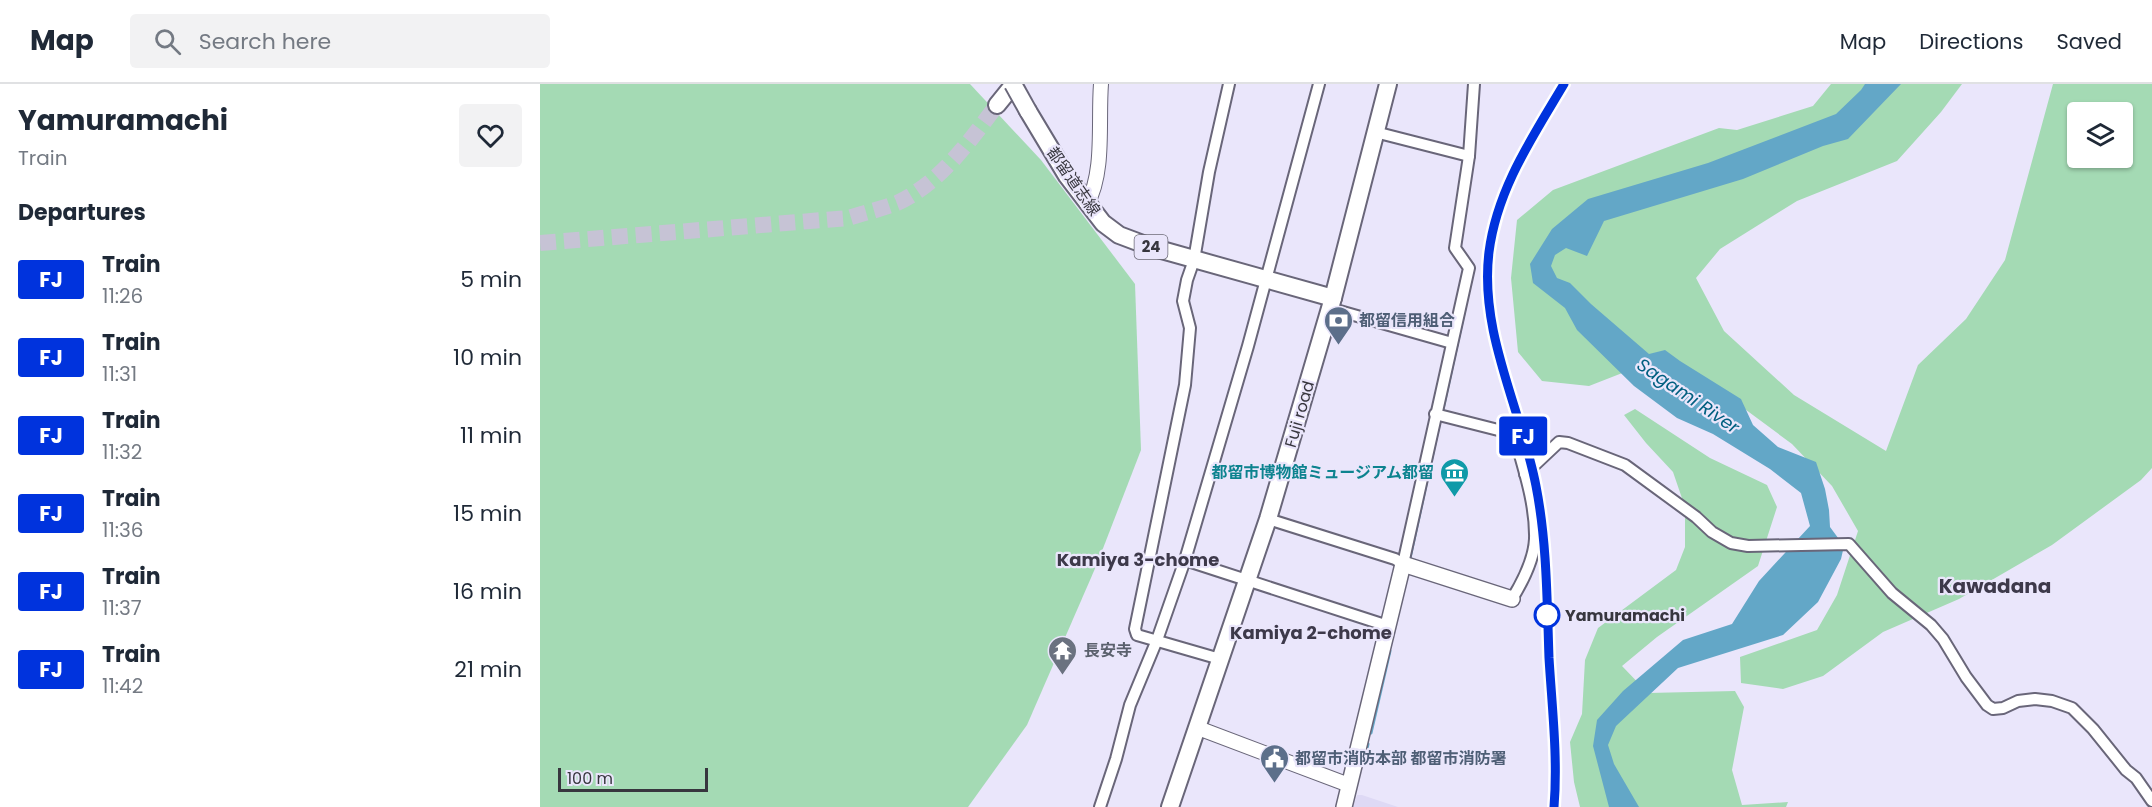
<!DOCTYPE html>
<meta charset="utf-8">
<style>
body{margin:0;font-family:Poppins,"Noto Sans JP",sans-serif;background:#f2f2f3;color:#1f2937;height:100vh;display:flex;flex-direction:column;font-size:22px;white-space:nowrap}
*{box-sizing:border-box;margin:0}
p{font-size:20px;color:#747a83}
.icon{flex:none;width:33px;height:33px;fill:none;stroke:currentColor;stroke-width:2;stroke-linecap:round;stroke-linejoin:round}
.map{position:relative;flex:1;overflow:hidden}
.drawer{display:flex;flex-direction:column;background:#fff;width:540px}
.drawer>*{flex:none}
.badge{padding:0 12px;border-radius:4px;font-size:21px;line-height:39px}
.buttons{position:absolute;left:1527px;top:18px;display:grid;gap:12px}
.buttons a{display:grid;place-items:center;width:66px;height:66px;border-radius:6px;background:#fff;box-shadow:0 2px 4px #0004;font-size:30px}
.scale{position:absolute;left:18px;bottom:15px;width:150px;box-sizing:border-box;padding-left:6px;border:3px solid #37363e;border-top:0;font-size:16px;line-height:21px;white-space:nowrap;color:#37363e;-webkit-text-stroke:4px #eae6fb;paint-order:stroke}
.map>.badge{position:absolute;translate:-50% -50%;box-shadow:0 0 0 3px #fff}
h2{padding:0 18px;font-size:22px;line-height:54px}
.round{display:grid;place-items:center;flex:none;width:63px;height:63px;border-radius:6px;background:#f2f2f3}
.headline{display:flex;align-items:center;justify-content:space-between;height:102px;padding:0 18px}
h1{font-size:28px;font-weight:700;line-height:45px}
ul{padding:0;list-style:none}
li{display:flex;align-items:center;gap:18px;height:78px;padding:0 18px}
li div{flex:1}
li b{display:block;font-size:22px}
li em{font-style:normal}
li .badge{min-width:66px;font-weight:700;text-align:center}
header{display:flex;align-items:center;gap:36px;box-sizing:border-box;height:84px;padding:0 30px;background:#fff;border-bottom:2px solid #e0e1e3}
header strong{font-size:28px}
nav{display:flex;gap:33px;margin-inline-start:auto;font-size:21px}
.search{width:420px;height:54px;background:#f2f2f3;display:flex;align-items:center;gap:15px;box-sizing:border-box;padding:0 21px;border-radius:6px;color:#747a83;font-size:22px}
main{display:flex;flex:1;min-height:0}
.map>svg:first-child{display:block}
</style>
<header>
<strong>Map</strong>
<div class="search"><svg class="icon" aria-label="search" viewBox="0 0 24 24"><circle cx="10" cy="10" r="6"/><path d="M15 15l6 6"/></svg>Search here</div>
<nav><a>Map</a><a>Directions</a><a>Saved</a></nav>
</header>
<main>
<section class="drawer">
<div class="headline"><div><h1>Yamuramachi</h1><p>Train</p></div><a class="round"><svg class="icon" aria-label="heart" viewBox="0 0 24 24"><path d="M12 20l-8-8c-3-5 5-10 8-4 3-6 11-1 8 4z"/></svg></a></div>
<h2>Departures</h2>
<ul>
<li><span class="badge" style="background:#03d;color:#fff">FJ</span><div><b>Train</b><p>11:26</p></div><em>5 min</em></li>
<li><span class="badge" style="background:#03d;color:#fff">FJ</span><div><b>Train</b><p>11:31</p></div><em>10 min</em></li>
<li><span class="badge" style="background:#03d;color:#fff">FJ</span><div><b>Train</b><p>11:32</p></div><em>11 min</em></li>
<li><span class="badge" style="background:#03d;color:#fff">FJ</span><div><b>Train</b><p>11:36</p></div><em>15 min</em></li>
<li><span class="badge" style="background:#03d;color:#fff">FJ</span><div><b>Train</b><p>11:37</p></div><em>16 min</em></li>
<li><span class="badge" style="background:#03d;color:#fff">FJ</span><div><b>Train</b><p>11:42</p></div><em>21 min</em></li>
</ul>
</section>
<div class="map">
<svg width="1612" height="723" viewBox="0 0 1612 723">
<rect width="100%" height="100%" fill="#eae6fb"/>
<path fill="#ded9f5" d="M817 711H822L858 723H813Z"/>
<g fill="#a4dab4" fill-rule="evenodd">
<path d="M0 0H430L501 76 595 200 601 366 557 480 487 641 428 723H0Z"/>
<path d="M1291 0H1422L1401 28 1357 77 1257 117 1180 165 1156 194 1184 247 1254 311 1346 367 1378 281 1426 235 1465 176 1513 0H1612V384L1601 396 1512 461 1419 515 1343 548 1283 592 1243 605 1201 599 1200 573 1277 546 1297 511 1318 447 1292 402 1252 360 1175 303 1113 277 1049 302 1002 297 978 268 971 194 977 136 1013 106 1179 44 1197 46 1273 22ZM1538 28H1582V74H1538Z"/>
<path d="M1095 325 1170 374 1227 401 1237 423 1218 482 1117 553 1082 582 1108 609 1195 607 1204 623 1192 686 1202 721 1248 718 1246 723H1040L1034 698 1030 658 1042 630 1045 576 1058 544 1136 486 1145 463V423L1133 388 1106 359 1084 331Z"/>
</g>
<path fill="#63a7c7" d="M1325 0H1361L1308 55 1283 62 1203 95 1064 137 1047 172 1026 164 1015 171 1011 182 1017 194 1030 199 1051 220 1109 270 1125 266 1140 277 1201 315 1213 341 1238 363 1276 378 1285 405 1289 426 1290 443 1304 462 1301 475 1278 518 1243 551 1138 584 1076 642 1068 661 1074 680 1099 723H1069L1053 662 1057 636 1083 607 1143 556 1192 540 1219 497 1270 442 1261 409 1230 385 1173 350 1137 334 1094 302 1037 246 1025 224 993 199 990 180 1012 145 1048 115 1168 79 1296 30 1321 6Z"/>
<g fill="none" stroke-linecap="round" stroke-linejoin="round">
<g stroke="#63a7c7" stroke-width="3">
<path d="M903 325 925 225"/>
<path d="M870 474 900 337"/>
<path d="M831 649 850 567"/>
<path d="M825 675 828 660"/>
</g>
<path stroke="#c6c3d5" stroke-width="16" stroke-dasharray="16 8" stroke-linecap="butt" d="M0 159 308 134C324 129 341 125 357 119 400 99 429 58 457 21"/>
<defs>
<g id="minor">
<path d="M835 48 929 72"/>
<path d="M789 224 912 259"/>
<path d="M895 330 974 350C983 383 996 420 995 455 994 476 983 497 972 515"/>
<path d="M985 390 1019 358 1028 359 1085 381 1156 433 1172 448 1191 459 1208 462 1309 460 1352 509 1391 541 1403 555 1426 593 1447 621 1453 625 1463 624 1478 617 1495 615 1512 617 1532 624 1553 645 1586 686 1596 694 1612 717"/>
<path d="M728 435 855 475 863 480 929 184 915 164 929 72 934 0"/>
<path d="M645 476 848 542"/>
<path d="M680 575 597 551 595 545 645 301 650 244 643 217 647 196 654 176 669 88 689 0"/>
<path d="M560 723 576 675 590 621 617 556 645 476 708 262 779 0"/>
</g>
<g id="tertiary">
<path d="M547 120C565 88 558 37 561 0"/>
<path d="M658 644 809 701"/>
</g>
<path id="secondary" d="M804 723 863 480 972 515"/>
<path id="primary" d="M488 27 527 92 563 139 579 151 611 163 793 214"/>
<g id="trunk">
<path d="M457 21 474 0"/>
<path d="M630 723 728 435 793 214 848 0"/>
</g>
</defs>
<use href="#minor" stroke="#696679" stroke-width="14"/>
<use href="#tertiary" stroke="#696679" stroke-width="16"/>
<use href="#secondary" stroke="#696679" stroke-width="18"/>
<use href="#primary" stroke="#696679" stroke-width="20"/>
<use href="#trunk" stroke="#696679" stroke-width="20"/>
<use href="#minor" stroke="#fff" stroke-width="10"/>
<use href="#tertiary" stroke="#fff" stroke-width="14"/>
<use href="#secondary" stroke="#fff" stroke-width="15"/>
<use href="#primary" stroke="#fff" stroke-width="16"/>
<use href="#trunk" stroke="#fff" stroke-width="16"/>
<path stroke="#4b4a53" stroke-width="3" stroke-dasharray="10 10" stroke-linecap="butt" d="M1015 723V689L1002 442C1000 422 997 402 992 383 970 293 926 210 961 116 976 75 1002 38 1024 0"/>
<defs>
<path id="primary-bridge" d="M473 0 488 27"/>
</defs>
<use href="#primary-bridge" stroke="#696679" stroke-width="20" stroke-linecap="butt"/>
<use href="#primary-bridge" stroke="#fff" stroke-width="16"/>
</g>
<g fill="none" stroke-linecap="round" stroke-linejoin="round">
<defs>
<path id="line" d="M1014 723C1018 674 1012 623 1009 574 1007 517 1007 458 996 402 981 324 939 249 949 168 957 105 992 54 1024 0"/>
</defs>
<use href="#line" stroke="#fff" stroke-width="14"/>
<use href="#line" stroke="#03d" stroke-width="9"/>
</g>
<defs>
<symbol id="bank-pin" viewBox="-11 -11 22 30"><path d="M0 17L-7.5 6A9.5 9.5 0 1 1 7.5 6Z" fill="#5c6f8a" stroke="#eae6fb"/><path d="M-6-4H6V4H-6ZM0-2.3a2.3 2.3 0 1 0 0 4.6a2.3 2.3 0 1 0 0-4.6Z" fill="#fff"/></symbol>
<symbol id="museum-pin" viewBox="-11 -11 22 30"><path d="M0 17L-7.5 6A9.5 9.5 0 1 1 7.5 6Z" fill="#0f9aa8" stroke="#eae6fb"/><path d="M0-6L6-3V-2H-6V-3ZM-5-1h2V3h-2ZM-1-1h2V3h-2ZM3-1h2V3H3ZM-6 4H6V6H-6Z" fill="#fff"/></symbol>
<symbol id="temple-pin" viewBox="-11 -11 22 30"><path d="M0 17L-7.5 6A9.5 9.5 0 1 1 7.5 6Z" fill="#6b7280" stroke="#eae6fb"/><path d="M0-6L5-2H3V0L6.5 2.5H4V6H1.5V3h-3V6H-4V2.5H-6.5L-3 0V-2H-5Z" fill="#fff"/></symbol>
<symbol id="civic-pin" viewBox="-11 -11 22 30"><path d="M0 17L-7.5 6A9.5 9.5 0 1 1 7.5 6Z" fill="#5c6f8a" stroke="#eae6fb"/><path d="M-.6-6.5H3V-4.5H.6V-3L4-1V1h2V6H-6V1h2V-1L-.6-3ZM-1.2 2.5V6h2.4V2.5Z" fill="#fff"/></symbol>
</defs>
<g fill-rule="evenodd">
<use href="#bank-pin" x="782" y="220" width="33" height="45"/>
<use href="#museum-pin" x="898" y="372" width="33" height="45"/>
<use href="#temple-pin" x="506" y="550" width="33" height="45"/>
<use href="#civic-pin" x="718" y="658" width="33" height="45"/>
</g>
<circle fill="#fff" stroke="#03d" stroke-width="3" cx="1007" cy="531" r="12"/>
<g text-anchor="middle" stroke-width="4.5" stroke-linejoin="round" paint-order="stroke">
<rect fill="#eae6fb" stroke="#6d6b77" stroke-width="1.5" x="594.5" y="151" width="33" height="24" rx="4.5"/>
<g font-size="15" font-weight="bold" fill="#37363e">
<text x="611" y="168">24</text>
</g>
<g font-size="16" fill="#37363e" stroke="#eae6fb">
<text transform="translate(534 97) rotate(55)" y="6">都留道志線</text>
<text transform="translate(759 330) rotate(-74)" y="6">Fuji road</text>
</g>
<g font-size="16" font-weight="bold" fill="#4e5e75" stroke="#eae6fb" text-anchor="start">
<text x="819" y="242">都留信用組合</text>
<text x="755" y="680">都留市消防本部 都留市消防署</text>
</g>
<g font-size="16" font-weight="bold" fill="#0d838f" stroke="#eae6fb" text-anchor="end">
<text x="894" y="394">都留市博物館ミュージアム都留</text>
</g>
<g font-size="16" font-weight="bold" fill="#37363e" stroke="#eae6fb" text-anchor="start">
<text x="1025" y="537">Yamuramachi</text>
</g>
<g font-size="16" font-weight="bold" fill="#5b616d" stroke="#eae6fb" text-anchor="start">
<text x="544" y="572">長安寺</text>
</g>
<g font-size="18" font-style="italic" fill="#015f80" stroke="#eae6fb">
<text transform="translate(1148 312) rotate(34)" y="6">Sagami River</text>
</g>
<g font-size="18" font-weight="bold" fill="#3d394a" stroke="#eae6fb">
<text x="598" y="482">Kamiya 3-chome</text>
<text x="771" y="555">Kamiya 2-chome</text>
</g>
<g font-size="20" font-weight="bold" fill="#3d394a" stroke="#eae6fb">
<text x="1455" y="509">Kawadana</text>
</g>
</g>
</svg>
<div class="buttons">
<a><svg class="icon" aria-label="layers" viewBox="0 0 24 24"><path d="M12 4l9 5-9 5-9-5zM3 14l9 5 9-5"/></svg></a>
</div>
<div class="scale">100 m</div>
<b class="badge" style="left:983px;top:352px;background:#03d;color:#fff">FJ</b>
</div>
</main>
